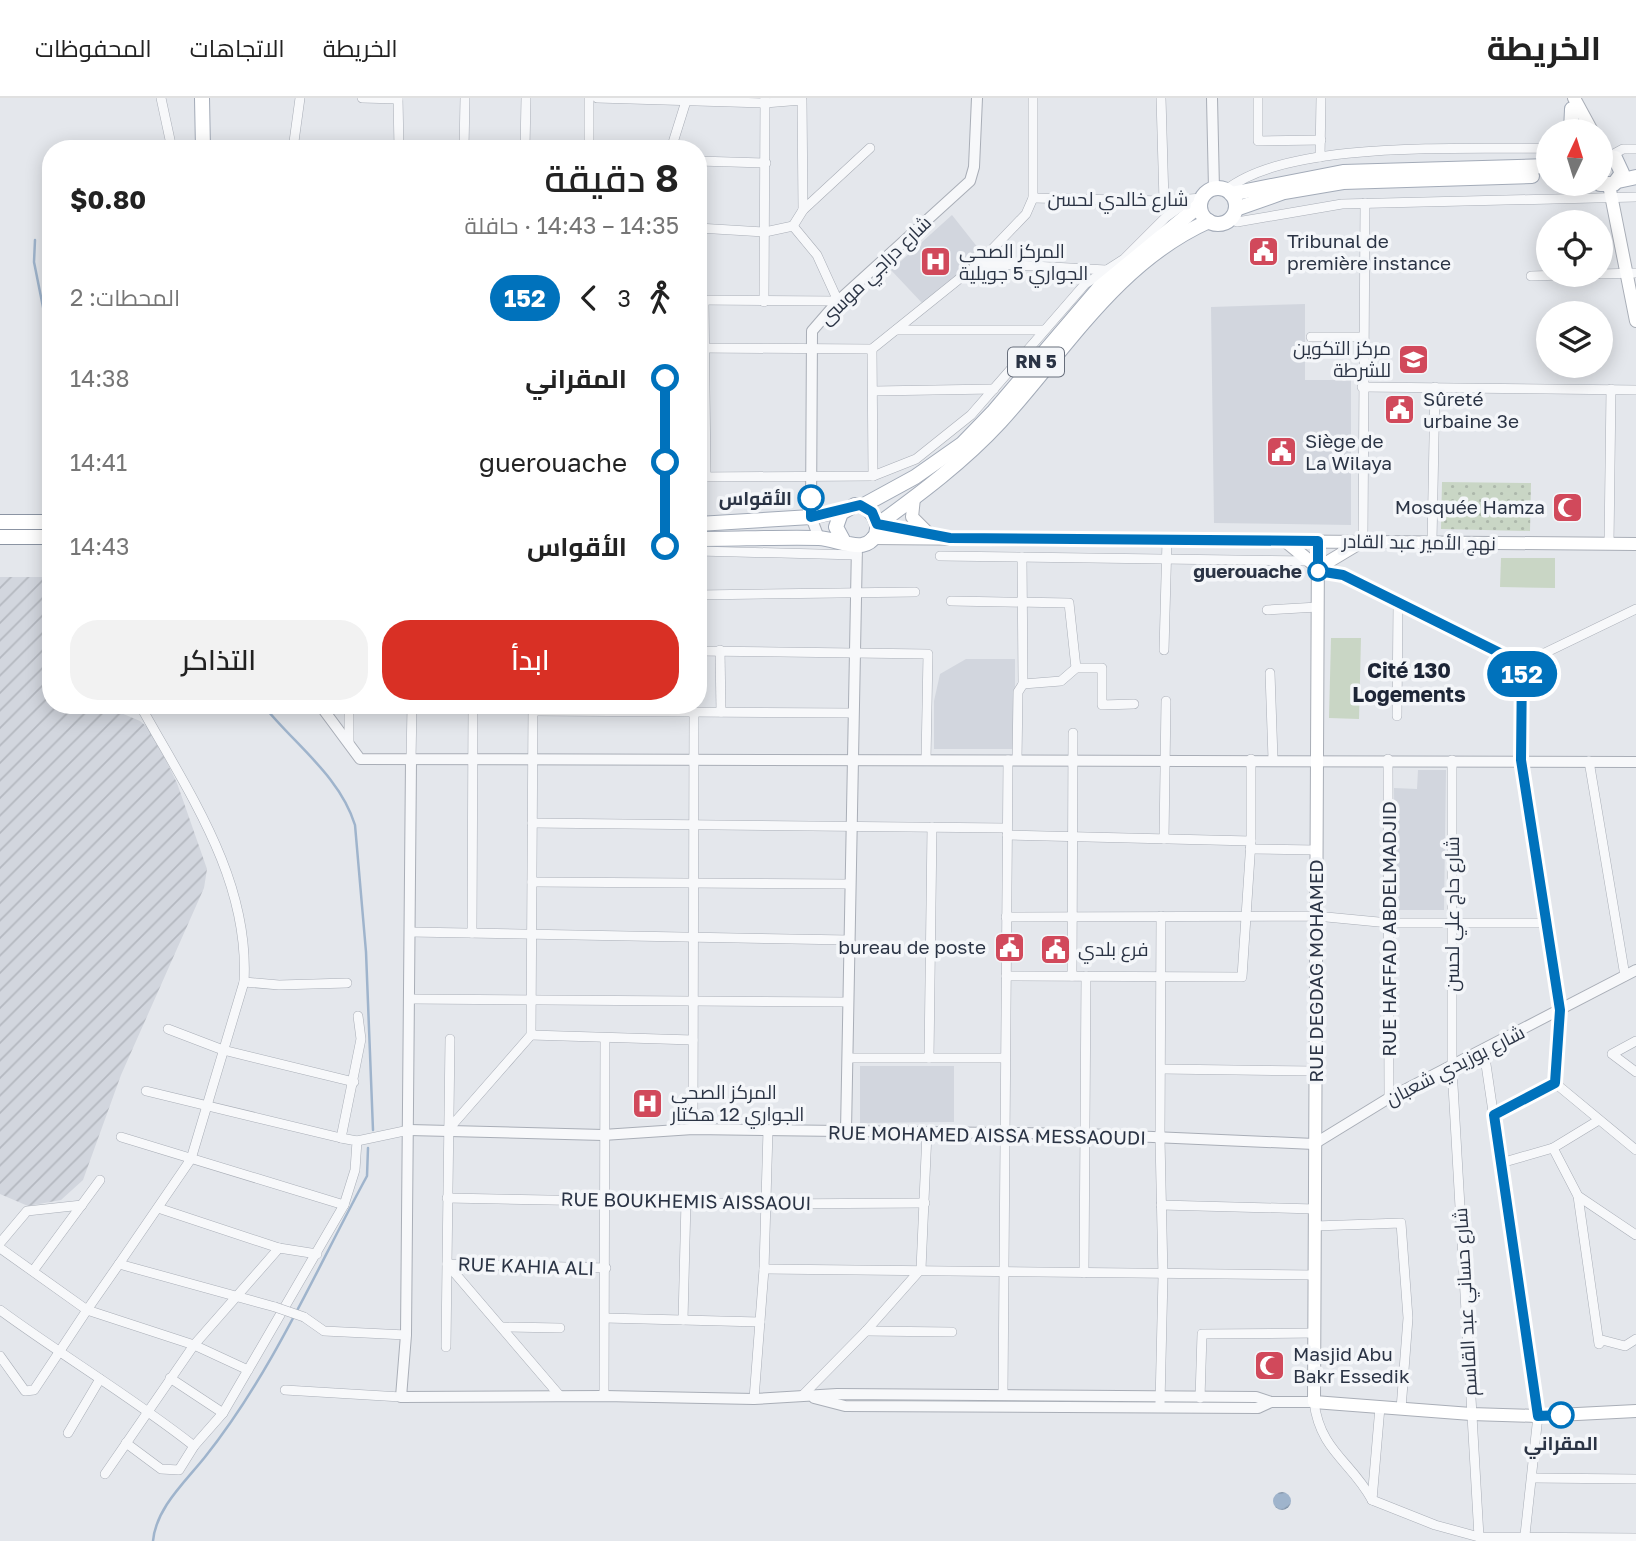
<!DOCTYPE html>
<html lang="ar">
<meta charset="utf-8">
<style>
body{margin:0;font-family:"Golos Text",Cairo,sans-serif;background:#f2f2f2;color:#222;direction:rtl;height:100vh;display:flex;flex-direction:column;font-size:26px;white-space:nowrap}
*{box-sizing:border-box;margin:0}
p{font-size:23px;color:#767676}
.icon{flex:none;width:38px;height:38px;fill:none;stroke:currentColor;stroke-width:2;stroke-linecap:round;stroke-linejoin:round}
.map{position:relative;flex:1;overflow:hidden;direction:ltr}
.sheet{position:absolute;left:42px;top:42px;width:665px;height:574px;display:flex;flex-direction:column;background:#fff;border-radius:28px;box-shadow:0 4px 18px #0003;direction:rtl}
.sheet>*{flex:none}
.badge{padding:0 14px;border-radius:23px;font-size:24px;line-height:46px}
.needle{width:46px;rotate:4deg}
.buttons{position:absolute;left:1536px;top:21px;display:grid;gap:14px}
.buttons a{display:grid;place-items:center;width:77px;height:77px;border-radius:50%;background:#fff;box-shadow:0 4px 18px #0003;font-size:35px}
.map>.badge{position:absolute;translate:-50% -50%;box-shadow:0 0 0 4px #fff}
.legs{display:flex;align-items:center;gap:10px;height:77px;padding:0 28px;font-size:23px}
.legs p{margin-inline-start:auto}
.head{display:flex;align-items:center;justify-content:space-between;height:119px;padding:0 28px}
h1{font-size:38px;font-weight:600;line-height:52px}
.button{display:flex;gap:14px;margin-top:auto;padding:14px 28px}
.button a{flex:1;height:80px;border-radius:28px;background:#d93025;color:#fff;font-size:28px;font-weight:600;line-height:80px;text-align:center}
.button a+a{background:#f2f2f2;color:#222}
ul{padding:0 28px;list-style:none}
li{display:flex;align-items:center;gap:24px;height:84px;font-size:26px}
li i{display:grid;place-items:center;width:10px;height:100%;margin:0 9px;background:currentColor}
li i::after{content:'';width:18px;height:18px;margin:-9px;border:5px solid;border-radius:50%;background:#fff}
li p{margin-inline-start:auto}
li:first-child i{background:linear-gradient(#0000 50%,currentColor 0)}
li:last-child i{background:linear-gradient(currentColor 50%,#0000 0)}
header{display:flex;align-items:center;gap:42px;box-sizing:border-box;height:98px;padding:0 35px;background:#fff;border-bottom:2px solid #e0e0e0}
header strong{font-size:33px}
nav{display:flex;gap:38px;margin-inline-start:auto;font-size:24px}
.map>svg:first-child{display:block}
</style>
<header>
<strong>الخريطة</strong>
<nav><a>الخريطة</a><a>الاتجاهات</a><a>المحفوظات</a></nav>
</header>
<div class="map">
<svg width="1636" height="1443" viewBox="0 0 1636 1443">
<defs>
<pattern id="industrial-furrows" width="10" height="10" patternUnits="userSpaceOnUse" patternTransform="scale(1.75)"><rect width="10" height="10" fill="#d2d6de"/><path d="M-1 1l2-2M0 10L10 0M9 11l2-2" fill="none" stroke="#b4b8c0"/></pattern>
<pattern id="garden-dots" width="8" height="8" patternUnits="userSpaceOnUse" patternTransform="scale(1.75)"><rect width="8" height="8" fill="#c9d6c5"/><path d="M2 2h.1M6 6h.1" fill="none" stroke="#adb8ab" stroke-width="1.8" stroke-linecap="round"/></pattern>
<pattern id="water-waves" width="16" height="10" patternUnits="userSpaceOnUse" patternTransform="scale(1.75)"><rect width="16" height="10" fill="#9fb4cc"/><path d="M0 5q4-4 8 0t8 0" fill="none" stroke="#8293a7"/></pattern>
</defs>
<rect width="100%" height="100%" fill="#e4e7ec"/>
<g fill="#d2d6de">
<path d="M952 117 982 155 923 206 891 172Z"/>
<path d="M1305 206V282H1351V427L1214 425 1211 209Z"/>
<path d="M966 561H1015V651H934V603L940 576Z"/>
<path d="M1418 672H1446L1444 812H1395L1394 690 1417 691Z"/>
<path d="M860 968H954V1024L860 1025Z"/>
</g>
<path fill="url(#industrial-furrows)" d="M0 479H51V607H102L140 623 151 632 177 685 207 771 204 790 121 977 83 1082 61 1102 28 1108 0 1096Z"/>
<path fill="url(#garden-dots)" d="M1442 384 1531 385 1530 433 1441 431Z"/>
<g fill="#c9d6c5">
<path d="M1501 460H1555V490L1500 489Z"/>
<path d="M1331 540H1361L1359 621 1329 620Z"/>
</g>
<circle fill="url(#water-waves)" cx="1282" cy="1403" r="9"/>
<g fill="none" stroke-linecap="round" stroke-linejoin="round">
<g stroke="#9fb4cc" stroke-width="2.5">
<path d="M35 142 34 164 51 249"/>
<path d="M263 607C294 646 340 678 355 727L366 854 373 1032"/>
<path d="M153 1443C156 1410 185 1384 205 1359 272 1275 316 1172 367 1078L368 1050"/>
</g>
<defs>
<g id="minor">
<path d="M161 0 172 51"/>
<path d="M362 0 398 1"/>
<path d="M398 0 399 51"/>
<path d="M597 0 765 5 802 2 803 112"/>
<path d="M1161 0 1164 103"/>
<path d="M1258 0V43L1321 42"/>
<path d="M293 51 300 0"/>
<path d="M464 51 465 0"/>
<path d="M525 51 526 0"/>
<path d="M589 51V0"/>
<path d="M671 51 687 0"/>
<path d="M1610 58 1623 51H1636"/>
<path d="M1320 59 1321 0"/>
<path d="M698 63 766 65"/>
<path d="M1226 92C1289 41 1466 52 1549 50"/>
<path d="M1033 100 1164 103 1202 100"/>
<path d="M1232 120 1237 124 1342 106 1636 99"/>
<path d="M793 128 803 112 870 50"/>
<path d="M698 130 765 134 793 128 817 157 838 203 698 202"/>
<path d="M979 165 1106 172"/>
<path d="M1601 176 1636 175"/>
<path d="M1531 178 1563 177"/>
<path d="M704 202 706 379"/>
<path d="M764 204 765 0"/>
<path d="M896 232H1044"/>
<path d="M1311 239H1363"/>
<path d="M698 250 872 251 979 165 1026 116 1033 100V0"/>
<path d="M872 251 873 378"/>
<path d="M1362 289 1636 292"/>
<path d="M874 293 994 291"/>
<path d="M698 379 873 378 916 361 971 317 1085 186 1124 161 1166 119 1188 103"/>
<path d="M1363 443 1365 105"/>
<path d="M1432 444 1435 289"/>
<path d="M1609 446 1611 291"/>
<path d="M698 453 857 457"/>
<path d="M940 458 1310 463"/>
<path d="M1318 473 1343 477 1522 566"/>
<path d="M698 497 915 494"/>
<path d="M951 503 1069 505 1076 570"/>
<path d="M1267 512 1318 509"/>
<path d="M720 552 721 614"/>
<path d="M1164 552 1167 442"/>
<path d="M698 553 928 556 926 662"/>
<path d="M1522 566 1521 662 1560 912 1555 985 1636 1052"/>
<path d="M1522 566 1636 511"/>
<path d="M1270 575 1273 661"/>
<path d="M1023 586 1061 583 1076 570H1102V607L1134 606"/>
<path d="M140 607C188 694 250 781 244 884L191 1061 119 1166 275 1209"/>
<path d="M349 607V646"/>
<path d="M533 613 853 615"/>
<path d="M1397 618 1398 506"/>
<path d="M1388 661 1389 1000"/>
<path d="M1017 662 1018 594 1023 586 1022 459"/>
<path d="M1452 662V970L1479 1439"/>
<path d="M411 663 412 607"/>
<path d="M1589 663 1625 878"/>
<path d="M532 725 1007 730"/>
<path d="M1007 737 1251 743"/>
<path d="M1164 741 1166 603"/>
<path d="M1250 751 1316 752"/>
<path d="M532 784 850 786"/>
<path d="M1006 819 1316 818 1389 825H1547"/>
<path d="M410 834 849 842"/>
<path d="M472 835 473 607"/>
<path d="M1006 878 1242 879 1251 743V661"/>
<path d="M1072 878 1073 635"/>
<path d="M244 884 279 887 347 885"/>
<path d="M409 901 848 904"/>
<path d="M168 931 223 952 354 984"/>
<path d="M531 937 693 942"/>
<path d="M450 941 447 1166 560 1298"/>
<path d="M1636 943 1612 956 1636 974"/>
<path d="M1484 953 1538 1318 1525 1437"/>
<path d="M848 960H1005"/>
<path d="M929 960 932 729"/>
<path d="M1161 971 1315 973"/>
<path d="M146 993 341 1040"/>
<path d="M1494 1017 1555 985"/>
<path d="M693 1031 694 614"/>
<path d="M447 1033 531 937 533 607"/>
<path d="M121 1039 344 1107"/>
<path d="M357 1043 409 1032"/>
<path d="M1553 1050 1578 1098 1599 1246 1602 1242 1625 1248 1636 1241"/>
<path d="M1501 1065 1553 1050 1599 1022"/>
<path d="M1578 1098 1636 1137"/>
<path d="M447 1100 765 1106 925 1105"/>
<path d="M1161 1107 1315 1111"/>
<path d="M158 1110 279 1150 317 1156"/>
<path d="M1315 1128 1401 1125 1408 1220 1401 1311"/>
<path d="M0 1145 27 1113 82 1107"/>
<path d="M0 1150 87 1212 34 1292 25 1293 0 1258"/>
<path d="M119 1166 87 1212 194 1247 248 1272"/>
<path d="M764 1171 1315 1177"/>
<path d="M33 1173 100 1082"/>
<path d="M1084 1175 1086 878"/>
<path d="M0 1212C64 1259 132 1299 194 1348"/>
<path d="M304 1219 324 1233 406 1237"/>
<path d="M605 1220 760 1224"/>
<path d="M683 1222 686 1103"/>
<path d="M502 1229 560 1230"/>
<path d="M866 1233 952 1234"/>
<path d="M446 1249 447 1166 606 1170"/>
<path d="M170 1280 223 1315"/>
<path d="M285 1292 401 1299"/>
<path d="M803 1297 866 1233 921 1171 927 1034"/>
<path d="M1003 1297 1008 662"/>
<path d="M604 1298 605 941"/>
<path d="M1200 1300 1202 1236 1315 1235"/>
<path d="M754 1301 764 1171 768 1032"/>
<path d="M1314 1304C1320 1353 1352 1364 1372 1402"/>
<path d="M1160 1305 1163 1178 1160 1041 1161 818"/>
<path d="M1380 1309 1372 1402 1435 1427 1479 1439 1636 1440"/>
<path d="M68 1335 100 1281"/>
<path d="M126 1345 161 1371 179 1372 194 1348 223 1315 344 1107 355 1072 357 1043 341 1040 361 941 358 918"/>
<path d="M105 1376 194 1247 279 1150"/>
<path d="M1532 1380 1636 1381"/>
</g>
<g id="tertiary">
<path d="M1212 0 1214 91"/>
<path d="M819 440 811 419 812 233 838 203 970 83 974 69 977 0"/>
<path d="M320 607 360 661 1636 664"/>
<path d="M411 663 406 1237 401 1299 604 1298 754 1301 837 1296 1256 1299 1271 1304H1314"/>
<path d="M409 1032 603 1037 693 1031 1085 1036 1314 1046 1389 1000 1636 872"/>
<path d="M846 1033 857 447"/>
<path d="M814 1300 845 1308 1258 1310 1271 1304"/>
</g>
<g id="secondary">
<path d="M1574 0 1592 33"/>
<path d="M1609 87 1636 223"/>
<path d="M914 400 912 419 927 434"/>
<path d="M877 427 919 434"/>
<path d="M872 440 1636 446"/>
<path d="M1284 442 1318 470 1363 443"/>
<path d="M1318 443 1314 1304 1471 1316 1538 1318 1636 1313"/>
</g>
<g id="primary">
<path d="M202 0 203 51"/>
<path d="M1571 33 1572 11"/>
<path d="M1618 83 1636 79"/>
<path d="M1600 86H1614L1622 75 1615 60 1601 58"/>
<circle cx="1218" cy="108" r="18"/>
<path d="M1231 96 1343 74 1549 68"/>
<path d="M1236 111 1284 94 1343 84 1532 78"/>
<path d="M862 408 915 379 962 346 994 313 1099 190 1200 107"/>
<path d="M698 426 811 419 843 412"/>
<path d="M877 427C920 396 964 363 1000 324 1065 253 1117 164 1209 123"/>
<path d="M698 441C738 441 779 439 819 440 832 441 852 449 862 447 887 441 878 408 855 407L841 415 836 429 843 442"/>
</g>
<g id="trunk">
<path d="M0 424H51"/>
<path d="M0 439H51"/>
</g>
</defs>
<use href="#minor" stroke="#a9aeb7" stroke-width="10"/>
<use href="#tertiary" stroke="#a9aeb7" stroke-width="12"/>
<use href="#secondary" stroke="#a9aeb7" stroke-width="14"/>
<use href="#primary" stroke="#a3abb8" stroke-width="16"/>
<use href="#trunk" stroke="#8b94a3" stroke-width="16"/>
<use href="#minor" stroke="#f7f8fa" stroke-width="9"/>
<use href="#tertiary" stroke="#f7f8fa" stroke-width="10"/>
<use href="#secondary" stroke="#fff" stroke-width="12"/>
<use href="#primary" stroke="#fff" stroke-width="14"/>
<use href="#trunk" stroke="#fff" stroke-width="14"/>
<defs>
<path id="minor-bridge" d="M275 1209 304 1219"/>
</defs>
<use href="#minor-bridge" stroke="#a9aeb7" stroke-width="10" stroke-linecap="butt"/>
<use href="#minor-bridge" stroke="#f7f8fa" stroke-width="9"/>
</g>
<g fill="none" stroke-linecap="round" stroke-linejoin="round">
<defs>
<path id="line-1" d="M811 400V419L860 407 872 414 877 426 950 440 1318 443V473L1343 477 1522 566 1521 662 1560 912 1555 985 1494 1017 1538 1318 1561 1317"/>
</defs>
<use href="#line-1" stroke="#fff" stroke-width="16"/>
<use href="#line-1" stroke="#0072bc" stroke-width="10"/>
</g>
<defs>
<symbol id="civic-square" viewBox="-11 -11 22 22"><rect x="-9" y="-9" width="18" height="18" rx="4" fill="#d1495b" stroke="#f4f6f9"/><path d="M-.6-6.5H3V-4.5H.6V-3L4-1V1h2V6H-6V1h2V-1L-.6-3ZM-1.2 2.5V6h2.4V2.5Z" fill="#fff"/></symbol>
<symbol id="hospital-square" viewBox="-11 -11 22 22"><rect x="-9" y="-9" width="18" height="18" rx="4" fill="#d1495b" stroke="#f4f6f9"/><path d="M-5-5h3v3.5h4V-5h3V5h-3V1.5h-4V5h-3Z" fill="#fff"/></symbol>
<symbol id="university-square" viewBox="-11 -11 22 22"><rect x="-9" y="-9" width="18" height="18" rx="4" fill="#d1495b" stroke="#f4f6f9"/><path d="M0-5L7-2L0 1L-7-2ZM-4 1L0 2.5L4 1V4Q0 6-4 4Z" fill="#fff"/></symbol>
<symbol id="mosque-square" viewBox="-11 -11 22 22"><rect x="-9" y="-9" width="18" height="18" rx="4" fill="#d1495b" stroke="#f4f6f9"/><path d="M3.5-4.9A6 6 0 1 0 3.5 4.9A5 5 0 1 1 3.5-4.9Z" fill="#fff"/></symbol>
</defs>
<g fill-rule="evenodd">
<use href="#civic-square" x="1246" y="136" width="35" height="35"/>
<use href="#hospital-square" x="918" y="146" width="35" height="35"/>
<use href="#university-square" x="1396" y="244" width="35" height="35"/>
<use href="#civic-square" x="1382" y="294" width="35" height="35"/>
<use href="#civic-square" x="1264" y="336" width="35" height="35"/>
<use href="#mosque-square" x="1550" y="392" width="35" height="35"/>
<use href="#civic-square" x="992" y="832" width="35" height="35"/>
<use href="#civic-square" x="1038" y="834" width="35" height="35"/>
<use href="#hospital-square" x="630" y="988" width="35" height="35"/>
<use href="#mosque-square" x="1252" y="1250" width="35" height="35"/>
</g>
<g fill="#fff" stroke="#0072bc" stroke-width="3.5">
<circle cx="811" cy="400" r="12"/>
<circle cx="1318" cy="473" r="9"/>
<circle cx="1561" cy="1317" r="12"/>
</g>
<g text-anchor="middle" stroke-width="7" stroke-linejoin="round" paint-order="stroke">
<rect fill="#f4f6f9" stroke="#676e7b" stroke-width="2" x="1008" y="249.5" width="56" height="29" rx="5"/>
<g font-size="18" font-weight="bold" fill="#2b3445">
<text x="1036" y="270">RN 5</text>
</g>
<g font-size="19" fill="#2b3445" stroke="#f4f6f9">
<text x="1118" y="108">شارع خالدي لحسن</text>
<text transform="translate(875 172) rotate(-44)" y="7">شارع دراجي موسى</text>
<text transform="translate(1419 444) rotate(1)" y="7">نهج الأمير عبد القادر</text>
<text transform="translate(1452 816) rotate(-90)" y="7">شارع حاج علي لحسن</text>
<text transform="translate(1389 831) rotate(-90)" y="7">RUE HAFFAD ABDELMADJID</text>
<text transform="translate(1316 873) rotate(-90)" y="7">RUE DEGDAG MOHAMED</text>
<text transform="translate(1455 967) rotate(-27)" y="7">شارع بوزيدي شعبان</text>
<text transform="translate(987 1037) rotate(1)" y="7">RUE MOHAMED AISSA MESSAOUDI</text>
<text transform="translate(686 1103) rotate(1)" y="7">RUE BOUKHEMIS AISSAOUI</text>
<text transform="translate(526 1168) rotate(2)" y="7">RUE KAHIA ALI</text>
<text transform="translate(1465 1204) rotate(-93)" y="7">شارع حساني عبد القاسم</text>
</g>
<g font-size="19" fill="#2b3445" stroke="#f4f6f9" text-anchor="start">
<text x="1287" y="150">Tribunal de<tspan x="1287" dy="22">première instance</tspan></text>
<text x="959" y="160">المركز الصحي<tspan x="959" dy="22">الجواري 5 جويلية</tspan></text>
<text x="1391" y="257" text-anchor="end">مركز التكوين<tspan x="1391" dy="22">للشرطة</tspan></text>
<text x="1423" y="308">Sûreté<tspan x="1423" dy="22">urbaine 3e</tspan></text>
<text x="1305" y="350">Siège de<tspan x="1305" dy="22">La Wilaya</tspan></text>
<text x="1545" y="416" text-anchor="end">Mosquée Hamza</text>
<text x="986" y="856" text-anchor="end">bureau de poste</text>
<text x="1078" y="858">فرع بلدي</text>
<text x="671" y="1001">المركز الصحي<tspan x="671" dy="22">الجواري 12 هكتار</tspan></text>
<text x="1293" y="1263">Masjid Abu<tspan x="1293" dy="22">Bakr Essedik</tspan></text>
</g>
<g font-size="19" font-weight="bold" fill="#2b3445" stroke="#f4f6f9" text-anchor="end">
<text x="792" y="407">الأقواس</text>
<text x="1302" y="480">guerouache</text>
<text x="1561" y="1352" text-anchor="middle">المقراني</text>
</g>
<g font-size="21" font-weight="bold" fill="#1d2536" stroke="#f4f6f9">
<text x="1409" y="580">Cité 130<tspan x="1409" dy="24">Logements</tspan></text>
</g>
</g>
</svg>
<div class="buttons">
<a><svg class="needle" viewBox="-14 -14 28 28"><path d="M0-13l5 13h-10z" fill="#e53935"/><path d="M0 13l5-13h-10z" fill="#767676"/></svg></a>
<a><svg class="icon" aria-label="locate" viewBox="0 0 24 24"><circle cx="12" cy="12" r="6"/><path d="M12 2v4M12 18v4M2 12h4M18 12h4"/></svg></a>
<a><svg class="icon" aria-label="layers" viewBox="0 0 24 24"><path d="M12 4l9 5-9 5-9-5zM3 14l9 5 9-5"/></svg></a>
</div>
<b class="badge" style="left:1522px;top:576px;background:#0072bc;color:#fff">152</b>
<section class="sheet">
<div class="head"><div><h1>8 دقيقة</h1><p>14:35 – 14:43 · حافلة</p></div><b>$0.80</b></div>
<div class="legs"><svg class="icon" aria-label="walk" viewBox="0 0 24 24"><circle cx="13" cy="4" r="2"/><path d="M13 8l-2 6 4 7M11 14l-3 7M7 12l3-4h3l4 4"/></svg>3<svg class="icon" aria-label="back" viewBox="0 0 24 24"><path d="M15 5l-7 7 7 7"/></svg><b class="badge" style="background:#0072bc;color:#fff">152</b><p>المحطات: 2</p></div>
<ul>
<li><i style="color:#0072bc"></i><b>المقراني</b><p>14:38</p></li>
<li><i style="color:#0072bc"></i><span>guerouache</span><p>14:41</p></li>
<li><i style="color:#0072bc"></i><b>الأقواس</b><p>14:43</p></li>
</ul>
<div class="button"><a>ابدأ</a><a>التذاكر</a></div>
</section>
</div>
